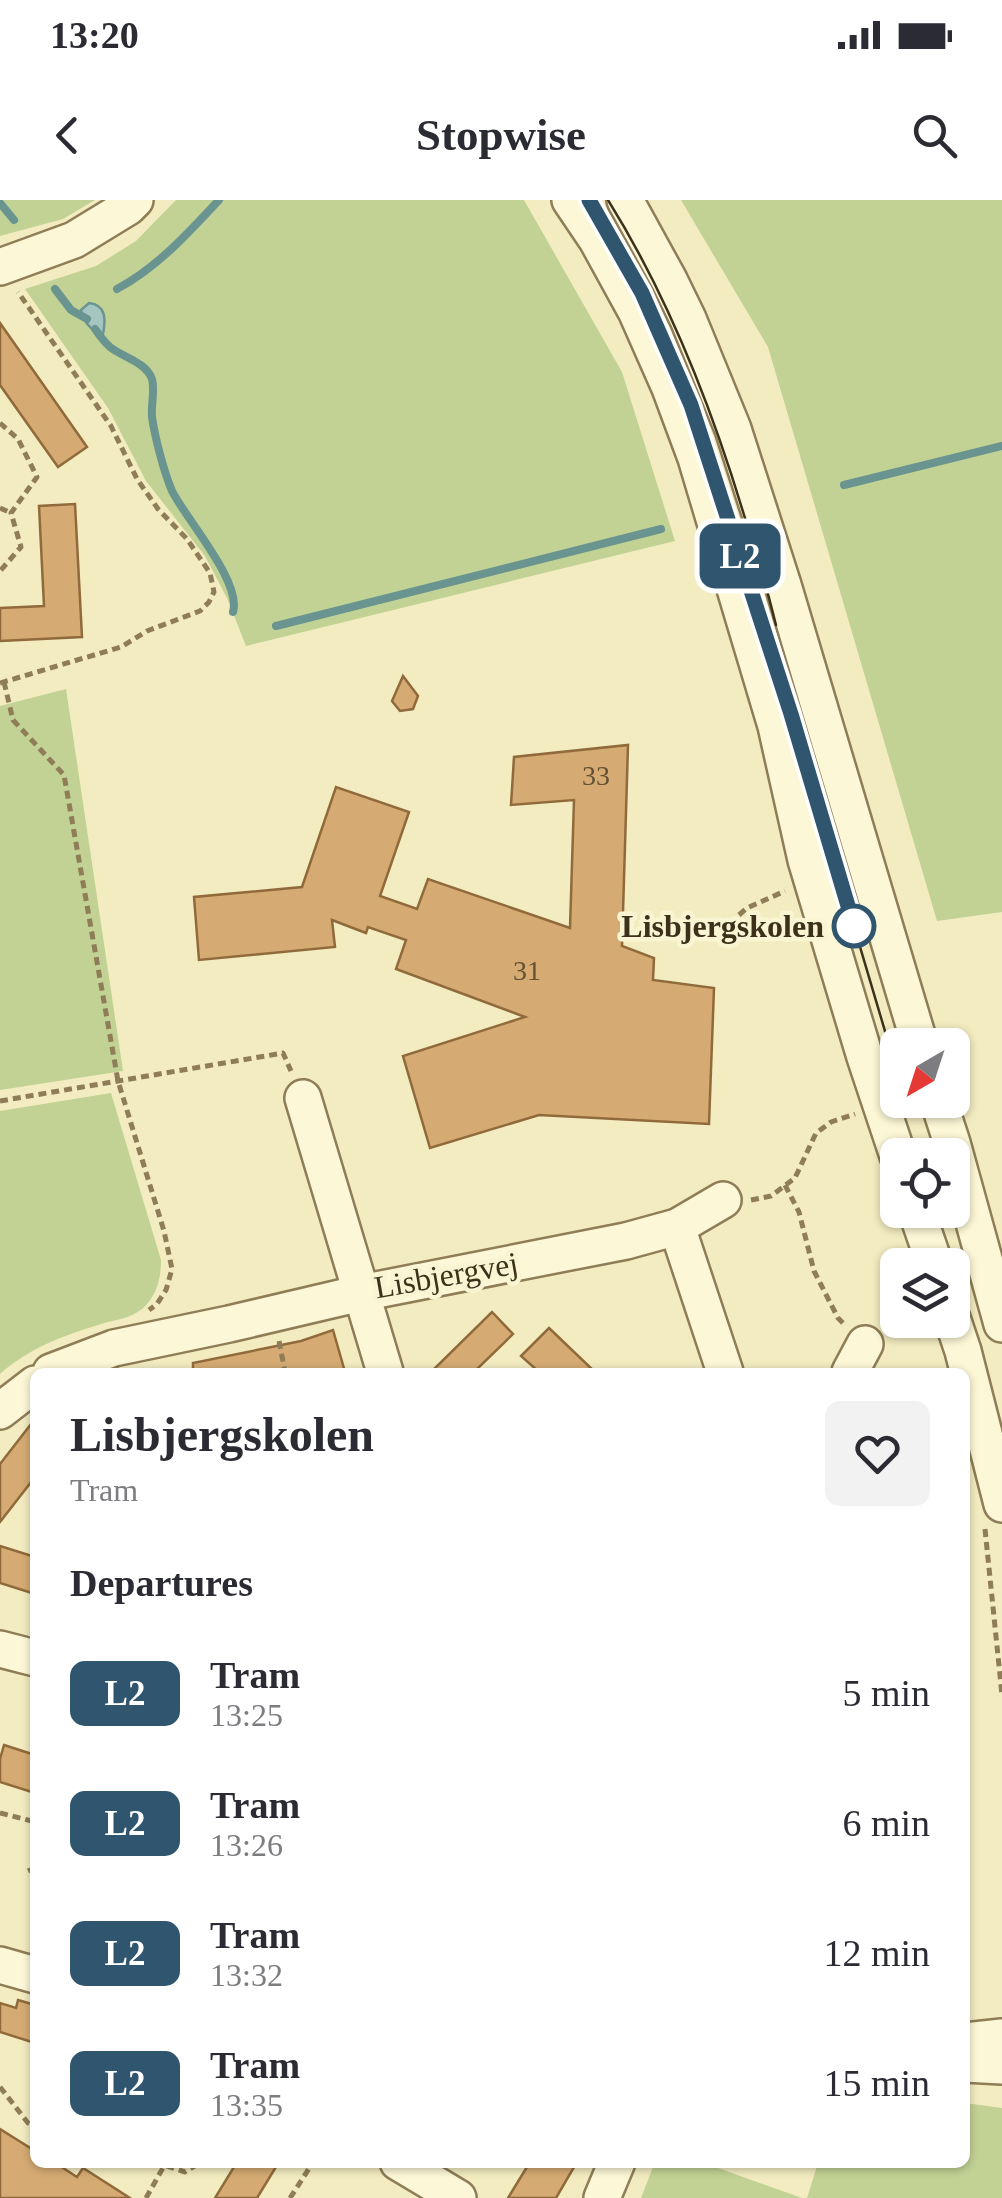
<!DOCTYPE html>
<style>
body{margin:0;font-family:Georgia,serif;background:#f2f2f3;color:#2b2b33;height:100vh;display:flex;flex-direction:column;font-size:38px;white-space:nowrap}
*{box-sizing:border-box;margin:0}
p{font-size:32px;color:#7c7c81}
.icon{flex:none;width:55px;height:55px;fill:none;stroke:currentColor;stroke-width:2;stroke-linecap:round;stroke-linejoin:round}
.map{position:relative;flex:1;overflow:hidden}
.sheet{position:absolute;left:30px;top:1168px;width:940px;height:800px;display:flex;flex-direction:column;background:#fff;border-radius:15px;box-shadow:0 2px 8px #0004}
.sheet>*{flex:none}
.badge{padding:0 20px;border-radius:15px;font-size:35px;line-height:65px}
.needle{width:65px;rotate:219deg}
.fabs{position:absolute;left:880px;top:828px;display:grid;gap:20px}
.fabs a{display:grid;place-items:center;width:90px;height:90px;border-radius:15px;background:#fff;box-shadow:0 2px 8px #0004;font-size:50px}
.map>.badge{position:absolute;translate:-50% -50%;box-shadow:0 0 0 5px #fff}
h2{padding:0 40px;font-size:38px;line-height:90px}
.round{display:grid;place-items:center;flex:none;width:105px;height:105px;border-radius:15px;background:#f2f2f3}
.headline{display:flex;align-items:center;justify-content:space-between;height:170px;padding:0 40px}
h1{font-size:48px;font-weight:600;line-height:75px}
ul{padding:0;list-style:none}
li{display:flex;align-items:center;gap:30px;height:130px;padding:0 40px}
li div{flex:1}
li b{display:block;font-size:38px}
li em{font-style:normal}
li .badge{min-width:110px;font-weight:700;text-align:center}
.status{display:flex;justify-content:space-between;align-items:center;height:70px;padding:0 50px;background:#fff;direction:ltr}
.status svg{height:28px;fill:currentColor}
header{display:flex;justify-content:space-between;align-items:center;height:130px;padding:0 40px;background:#fff;font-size:45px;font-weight:600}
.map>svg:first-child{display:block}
</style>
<div class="status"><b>13:20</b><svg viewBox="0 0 49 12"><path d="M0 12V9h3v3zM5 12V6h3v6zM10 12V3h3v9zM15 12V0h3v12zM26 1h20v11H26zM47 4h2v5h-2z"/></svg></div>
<header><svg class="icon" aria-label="back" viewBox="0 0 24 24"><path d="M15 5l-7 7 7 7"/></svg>Stopwise<svg class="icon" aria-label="search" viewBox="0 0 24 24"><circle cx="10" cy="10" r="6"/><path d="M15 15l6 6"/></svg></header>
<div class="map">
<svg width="1002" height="1998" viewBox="0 0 1002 1998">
<rect width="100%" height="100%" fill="#f3ecc1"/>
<g fill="#c1d294">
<path d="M0 0H95L63 19 0 36Z"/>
<path d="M176 0H524L622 172 675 341 246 446 227 398 205 356 146 281 108 208 25 89 96 66 136 41Z"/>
<path d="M681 0H1002V712L937 721 768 147Z"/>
<path d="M66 489 123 871 0 890V506Z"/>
<path d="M111 893 161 1060C161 1078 157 1096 142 1109 130 1119 112 1120 98 1125 64 1135 26 1150 0 1174V911Z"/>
<path d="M965 1903 1002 1908V1998H807L818 1963 965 1962Z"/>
<path d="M655 1962 704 1963 802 1998H641Z"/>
</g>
<path fill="#a4c5c0" stroke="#6a9490" stroke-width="2.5" d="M89 103C106 105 106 119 103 134L99 135C91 129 82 120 81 110Z"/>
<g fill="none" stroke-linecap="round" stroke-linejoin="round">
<g stroke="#6a9490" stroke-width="8">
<path d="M0 3 14 20"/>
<path d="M55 89 71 110 87 119"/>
<path d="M117 89C158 67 188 33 219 0"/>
<path d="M95 129C100 136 104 142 110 147 122 157 146 162 152 179 155 190 151 205 152 217 155 238 164 272 172 291 186 319 242 382 233 412"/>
<path d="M844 285 1002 246"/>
<path d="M276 426 661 329"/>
</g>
</g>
<g fill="#d5ab73" stroke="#906a3a" stroke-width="2.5">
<path d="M0 123 87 247 58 267 0 185Z"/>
<path d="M75 304 82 437 0 441V408L44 406 39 306Z"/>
<path d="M403 476 418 496 413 509 400 511 392 501Z"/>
<path d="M628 545 622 746 654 758 653 780 714 788 709 924 539 915 430 948 403 856 525 817 396 769 406 740 368 727 366 733 332 720 335 747 199 760 194 697 302 687 336 587 409 612 380 696 417 709 428 679 570 728 574 600 511 605 514 557Z"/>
<path d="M492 1112 513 1134 474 1172H431Z"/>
<path d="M549 1128 595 1172H539L521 1156Z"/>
<path d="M333 1130 345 1172H193V1163L301 1141Z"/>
<path d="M35 1219V1277L0 1322V1264Z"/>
<path d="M0 1346 35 1357V1394L0 1383Z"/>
<path d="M4 1545 35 1555V1593L0 1582V1559Z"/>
<path d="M18 1800 35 1805V1843L0 1832V1803L16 1808Z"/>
<path d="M0 1929 35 1951V1962H54L77 1977 83 1968 130 1998H0Z"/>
<path d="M237 1962H279L257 1998H215Z"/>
<path d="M530 1962H577L556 1998H508Z"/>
</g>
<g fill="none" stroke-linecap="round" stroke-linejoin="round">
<defs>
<g id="minor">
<path d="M570 0 597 40 636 111 670 188 696 258 776 526 806 660 865 857 898 956"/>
<path d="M625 0 669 80 688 119 733 229 783 385 920 845"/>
<path d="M0 67 74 40 128 7 135 0"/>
<path d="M303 898 385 1172"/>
<path d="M938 900 952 943 1002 1124"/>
<path d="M916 1010 935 1065"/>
<path d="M677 1027 725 1172"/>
<path d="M952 1118 963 1151 1002 1304"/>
<path d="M51 1172 114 1148 229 1124 361 1093 626 1041 677 1027 723 1000"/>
<path d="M850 1172 865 1144"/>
<path d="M0 1211 35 1184"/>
<path d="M0 1449 35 1458"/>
<path d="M0 1765 35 1775"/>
<path d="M965 1841 1002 1837"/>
<path d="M965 1864 1002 1866"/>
<path d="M398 1962 458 1998"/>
<path d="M602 1998 617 1962"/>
</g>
</defs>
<use href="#minor" stroke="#8e7d56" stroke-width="40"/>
<g stroke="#8e7d56" stroke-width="5" stroke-dasharray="8 5" stroke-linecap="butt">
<path d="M0 223 18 239 37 277 11 313 21 347 0 371"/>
<path d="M0 308 11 313"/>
<path d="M4 482 13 520 64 575 118 881 164 1031 172 1069 166 1090 157 1104 149 1110"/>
<path d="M0 483 121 447 147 431 200 411 209 402 214 392 210 373 187 339 158 309 137 279 111 226 18 92"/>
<path d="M739 715 747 708 785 691"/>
<path d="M0 901 283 853 291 871"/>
<path d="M785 985 799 1012 814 1071 838 1118 844 1124"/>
<path d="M751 1000 771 996 795 978 816 933 831 922 855 914"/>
<path d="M279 1141 285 1172"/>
<path d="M985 1329 1002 1495"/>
<path d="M0 1613 32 1621 35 1624"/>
<path d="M28 1671 35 1668"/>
<path d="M0 1887 28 1923 35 1926"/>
<path d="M154 1962 185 1972 201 1962"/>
<path d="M146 1998 164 1966"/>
<path d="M290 1998 312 1964 309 1962"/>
</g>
<use href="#minor" stroke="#fcf7d6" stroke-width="35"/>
<g stroke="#3d311c" stroke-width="2.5">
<path d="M589 0 621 52 661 131 704 241 791 514 898 875"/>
<path d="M608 0C669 98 711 205 744 315 756 351 767 388 776 425"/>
</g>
</g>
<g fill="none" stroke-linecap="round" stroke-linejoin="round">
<defs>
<path id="line" d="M589 0 642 93 691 205 791 514 854 726"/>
</defs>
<use href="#line" stroke="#fff" stroke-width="22"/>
<use href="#line" stroke="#30556e" stroke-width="15"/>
</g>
<circle fill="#fff" stroke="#30556e" stroke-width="5" cx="854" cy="726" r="20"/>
<g text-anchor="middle" stroke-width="9" stroke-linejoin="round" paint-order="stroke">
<g font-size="28" fill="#635032">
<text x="596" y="585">33</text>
<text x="527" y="780">31</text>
</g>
<g font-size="32" font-weight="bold" fill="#3d311c" stroke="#f9f4d2" text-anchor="end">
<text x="824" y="737">Lisbjergskolen</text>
</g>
<g font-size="32" fill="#3d311c" stroke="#f9f4d2">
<text transform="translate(446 1075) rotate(-10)" y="11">Lisbjergvej</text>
</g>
</g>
</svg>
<div class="fabs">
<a><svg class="needle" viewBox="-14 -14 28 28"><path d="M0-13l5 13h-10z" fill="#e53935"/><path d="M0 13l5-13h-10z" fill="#7c7c81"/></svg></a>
<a><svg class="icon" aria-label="locate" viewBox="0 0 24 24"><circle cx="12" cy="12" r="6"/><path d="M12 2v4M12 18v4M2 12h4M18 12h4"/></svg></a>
<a><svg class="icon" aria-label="layers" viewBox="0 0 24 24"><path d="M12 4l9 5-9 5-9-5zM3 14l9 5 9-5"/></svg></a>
</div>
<b class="badge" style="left:740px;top:356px;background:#30556e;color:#fff">L2</b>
<section class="sheet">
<div class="headline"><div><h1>Lisbjergskolen</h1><p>Tram</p></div><a class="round"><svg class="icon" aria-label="heart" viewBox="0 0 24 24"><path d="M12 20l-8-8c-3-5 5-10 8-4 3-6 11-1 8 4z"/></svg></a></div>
<h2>Departures</h2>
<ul>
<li><span class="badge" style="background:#30556e;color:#fff">L2</span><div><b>Tram</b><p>13:25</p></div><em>5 min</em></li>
<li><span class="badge" style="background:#30556e;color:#fff">L2</span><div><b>Tram</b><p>13:26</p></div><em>6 min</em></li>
<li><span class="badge" style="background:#30556e;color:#fff">L2</span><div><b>Tram</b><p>13:32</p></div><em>12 min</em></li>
<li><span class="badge" style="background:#30556e;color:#fff">L2</span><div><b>Tram</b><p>13:35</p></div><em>15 min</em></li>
</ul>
</section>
</div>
